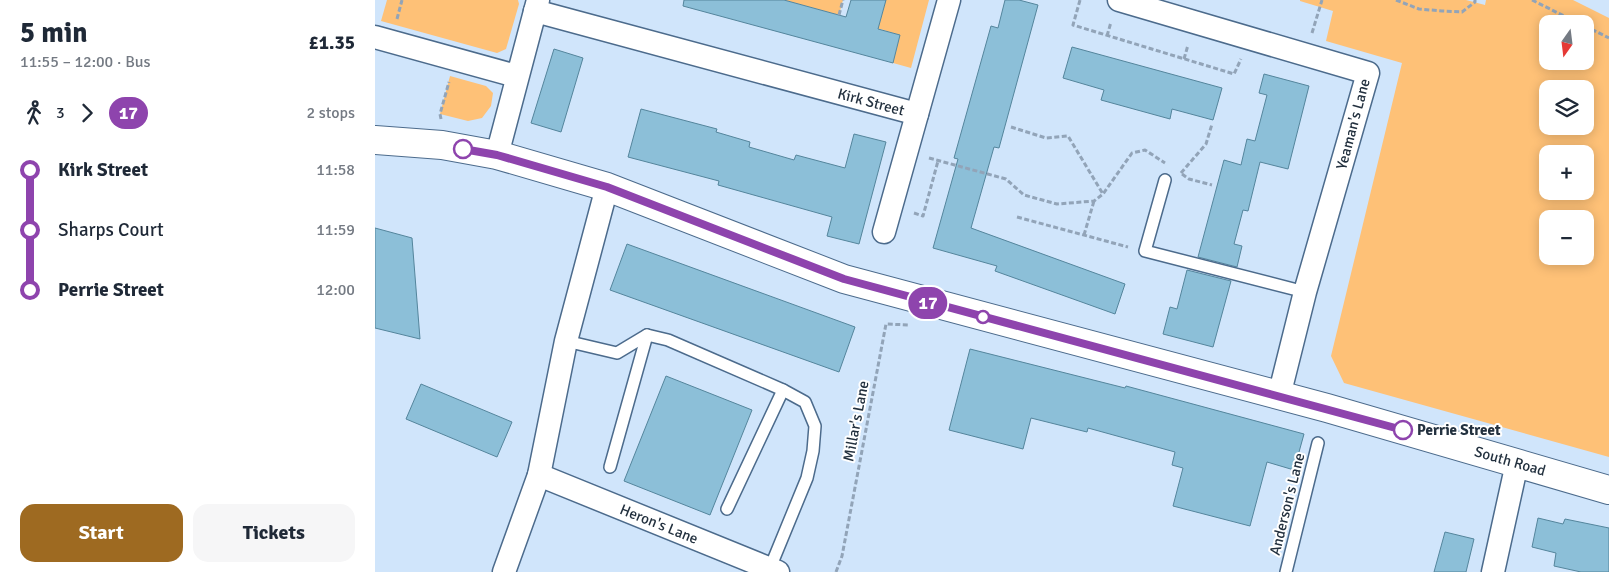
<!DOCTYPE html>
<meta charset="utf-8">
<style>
body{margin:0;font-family:Signika,sans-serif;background:#f6f6f7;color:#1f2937;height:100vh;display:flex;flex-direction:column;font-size:19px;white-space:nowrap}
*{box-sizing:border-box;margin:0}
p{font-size:16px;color:#747a83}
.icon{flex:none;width:28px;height:28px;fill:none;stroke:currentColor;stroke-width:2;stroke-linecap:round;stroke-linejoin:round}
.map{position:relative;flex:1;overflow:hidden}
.details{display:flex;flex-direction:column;background:#fff;width:375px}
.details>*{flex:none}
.badge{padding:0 10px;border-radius:16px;font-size:18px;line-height:32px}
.needle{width:32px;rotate:194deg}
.fabs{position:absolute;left:1164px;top:15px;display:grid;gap:10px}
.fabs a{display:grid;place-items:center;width:55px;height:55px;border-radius:10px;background:#fff;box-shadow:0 2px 12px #0003;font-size:25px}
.map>.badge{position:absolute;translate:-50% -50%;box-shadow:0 0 0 2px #fff}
.legs{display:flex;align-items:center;gap:8px;height:55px;padding:0 20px;font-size:16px}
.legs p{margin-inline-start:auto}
.overview{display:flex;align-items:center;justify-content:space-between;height:85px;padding:0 20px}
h1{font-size:28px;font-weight:700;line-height:38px}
.primary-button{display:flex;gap:10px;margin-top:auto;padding:10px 20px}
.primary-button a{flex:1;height:58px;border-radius:15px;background:#9e6a21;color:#fff;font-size:20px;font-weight:700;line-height:58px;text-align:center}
.primary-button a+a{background:#f6f6f7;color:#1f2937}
ul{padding:0 20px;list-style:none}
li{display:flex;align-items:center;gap:18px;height:60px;font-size:19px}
li i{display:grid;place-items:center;width:8px;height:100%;margin:0 6px;background:currentColor}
li i::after{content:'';width:12px;height:12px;margin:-6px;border:4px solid;border-radius:50%;background:#fff}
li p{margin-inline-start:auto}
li:first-child i{background:linear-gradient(#0000 50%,currentColor 0)}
li:last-child i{background:linear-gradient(currentColor 50%,#0000 0)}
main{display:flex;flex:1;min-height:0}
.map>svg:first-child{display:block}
</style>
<main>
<section class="details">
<div class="overview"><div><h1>5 min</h1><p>11:55 – 12:00 · Bus</p></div><b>£1.35</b></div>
<div class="legs"><svg class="icon" aria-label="walk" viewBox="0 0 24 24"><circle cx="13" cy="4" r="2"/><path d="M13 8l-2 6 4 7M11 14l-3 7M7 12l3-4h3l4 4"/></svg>3<svg class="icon" aria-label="forward" viewBox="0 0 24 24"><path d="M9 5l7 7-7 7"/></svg><b class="badge" style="background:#8e44ad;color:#fff">17</b><p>2 stops</p></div>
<ul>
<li><i style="color:#8e44ad"></i><b>Kirk Street</b><p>11:58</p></li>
<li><i style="color:#8e44ad"></i><span>Sharps Court</span><p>11:59</p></li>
<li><i style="color:#8e44ad"></i><b>Perrie Street</b><p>12:00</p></li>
</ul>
<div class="primary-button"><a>Start</a><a>Tickets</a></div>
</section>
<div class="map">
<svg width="1234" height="572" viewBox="0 0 1234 572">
<rect width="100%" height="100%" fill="#d0e5fb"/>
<g fill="#fec177" fill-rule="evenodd">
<path d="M12 0H143L144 4 131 49 122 53 6 21Z"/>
<path d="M409 0H468L464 15Z"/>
<path d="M511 0H554L536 68 518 63 525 35 495 26 505 22Z"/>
<path d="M925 0H1091L1110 5 1111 0H1198L1234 18V457L969 383 956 356 1027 63 951 41 958 11 925 1ZM1172 24H1210V61H1172ZM1172 89H1210V126H1172ZM1172 154H1210V191H1172ZM1172 219H1210V256H1172Z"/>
<path d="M75 76 111 86 118 93 116 106 107 118 93 121 65 114Z"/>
</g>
<g fill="#8cbfd8" stroke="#54859c">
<path d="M309 0H409L471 17 476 0H511L503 29 525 35 518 63 308 6Z"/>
<path d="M630 0H644L663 5 624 148 619 147 596 228 750 284 740 314 620 271 622 266 558 248 583 159 579 158 616 26 623 28Z"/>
<path d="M697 47 847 88 838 120 797 109 795 119 726 100 729 90 688 78Z"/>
<path d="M179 49 208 58 186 132 156 123Z"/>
<path d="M889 74 934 86 913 169 885 162 873 211 868 210 859 244 867 246 862 267 823 257 849 160 866 165 872 139 880 141 892 95 884 93Z"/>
<path d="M266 109 342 129 341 132 375 142 374 147 419 160 421 155 470 168 479 134 511 142 484 244 452 236 457 217 343 185 344 181 253 157Z"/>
<path d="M0 228 37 238 45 339 0 328Z"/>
<path d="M252 244 480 327 464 372 235 290Z"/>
<path d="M812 270 856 281 838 347 788 334 795 307 802 309Z"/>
<path d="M595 349 750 388 751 386 929 434 919 470 892 462 875 526 798 506 808 468 797 465 800 452 713 428 712 432 656 418 648 449 574 430Z"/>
<path d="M291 376 377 410 335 515 249 481Z"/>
<path d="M46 384 137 422 122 457 31 419Z"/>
<path d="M1163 518 1188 524 1190 519 1234 528V572H1206L1179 566 1181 553 1157 547Z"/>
<path d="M1070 532 1099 539 1091 572H1059Z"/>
</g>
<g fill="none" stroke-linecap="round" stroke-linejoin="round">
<defs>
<g id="lane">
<path d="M790 180 770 251 930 292"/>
<path d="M191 341 242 353 272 335 293 340 408 390 430 402 440 426 438 451 432 478 395 568"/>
<path d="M235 467 272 335"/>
<path d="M352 509 408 390"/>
<path d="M911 572 943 443"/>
</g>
<g id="street">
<path d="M744 0 993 73 930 292 904 396"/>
<path d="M160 11 542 114"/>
<path d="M0 37 141 76"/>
<path d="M122 155 163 0"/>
<path d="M509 232 574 0"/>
<path d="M164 475 403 572"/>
<path d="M129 572 164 475 191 341 232 187"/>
<path d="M1118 572 1142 463"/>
</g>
<path id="secondary" d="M0 140 67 145 122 155 232 187 469 279 952 408 1234 490"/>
</defs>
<use href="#lane" stroke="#4c6b8c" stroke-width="14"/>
<use href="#street" stroke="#4c6b8c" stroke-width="25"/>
<use href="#secondary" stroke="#4c6b8c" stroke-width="30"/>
<g stroke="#92a4b8" stroke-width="3" stroke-dasharray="5 2.5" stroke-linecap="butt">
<path d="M705 0 698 25 859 74 866 59"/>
<path d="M1021 0 1044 9 1067 11 1087 12 1100 2V0"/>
<path d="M1157 0 1205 24"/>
<path d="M464 15 468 0"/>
<path d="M22 19 27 0"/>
<path d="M1210 26 1234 38"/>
<path d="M937 33 947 0"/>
<path d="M732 36 736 22"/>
<path d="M809 59 813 45"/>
<path d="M66 119 65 114 74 82"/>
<path d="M636 127 671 138 693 136 728 194"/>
<path d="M554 158 631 179 649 195 682 204 719 201 728 194 757 153 770 150 790 163"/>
<path d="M806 173 831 144 837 124"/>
<path d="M807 174 814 179 837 185"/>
<path d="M539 213 548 216 563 161"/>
<path d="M642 217 753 247"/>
<path d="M709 235 719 201"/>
<path d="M461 572 467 556 511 324 534 325"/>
</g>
<use href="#lane" stroke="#fff" stroke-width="11"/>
<use href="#street" stroke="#fff" stroke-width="22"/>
<use href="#secondary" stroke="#fff" stroke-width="28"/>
</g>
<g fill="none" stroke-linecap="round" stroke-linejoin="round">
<defs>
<path id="line-1" d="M88 149 122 155 232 187 469 279 1028 430"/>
</defs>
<use href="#line-1" stroke="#fff" stroke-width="11"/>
<use href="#line-1" stroke="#8e44ad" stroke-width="8"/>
</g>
<g fill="#fff" stroke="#8e44ad" stroke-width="2.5">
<circle cx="88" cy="149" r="9"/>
<circle cx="608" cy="317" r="6"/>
<circle cx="1028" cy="430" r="9"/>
</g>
<g text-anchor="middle" stroke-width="4" stroke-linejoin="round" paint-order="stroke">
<g font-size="15" fill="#23313f" stroke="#fff">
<text transform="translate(496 102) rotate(15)" y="5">Kirk Street</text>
<text transform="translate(978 124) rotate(-75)" y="5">Yeaman's Lane</text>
<text transform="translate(481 421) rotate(-79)" y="5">Millar's Lane</text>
<text transform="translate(1135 461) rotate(16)" y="5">South Road</text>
<text transform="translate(912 504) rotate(-76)" y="5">Anderson's Lane</text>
<text transform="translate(284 524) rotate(22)" y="5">Heron's Lane</text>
</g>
<g font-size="15" font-weight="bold" fill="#23313f" stroke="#fff" text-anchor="start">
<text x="1042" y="435">Perrie Street</text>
</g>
</g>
</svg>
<div class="fabs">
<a><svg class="needle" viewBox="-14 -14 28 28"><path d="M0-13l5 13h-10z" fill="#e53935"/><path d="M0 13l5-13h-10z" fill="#747a83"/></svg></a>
<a><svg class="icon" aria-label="layers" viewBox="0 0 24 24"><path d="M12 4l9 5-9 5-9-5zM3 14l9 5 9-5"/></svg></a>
<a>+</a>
<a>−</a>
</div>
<b class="badge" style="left:553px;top:303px;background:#8e44ad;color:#fff">17</b>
</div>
</main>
